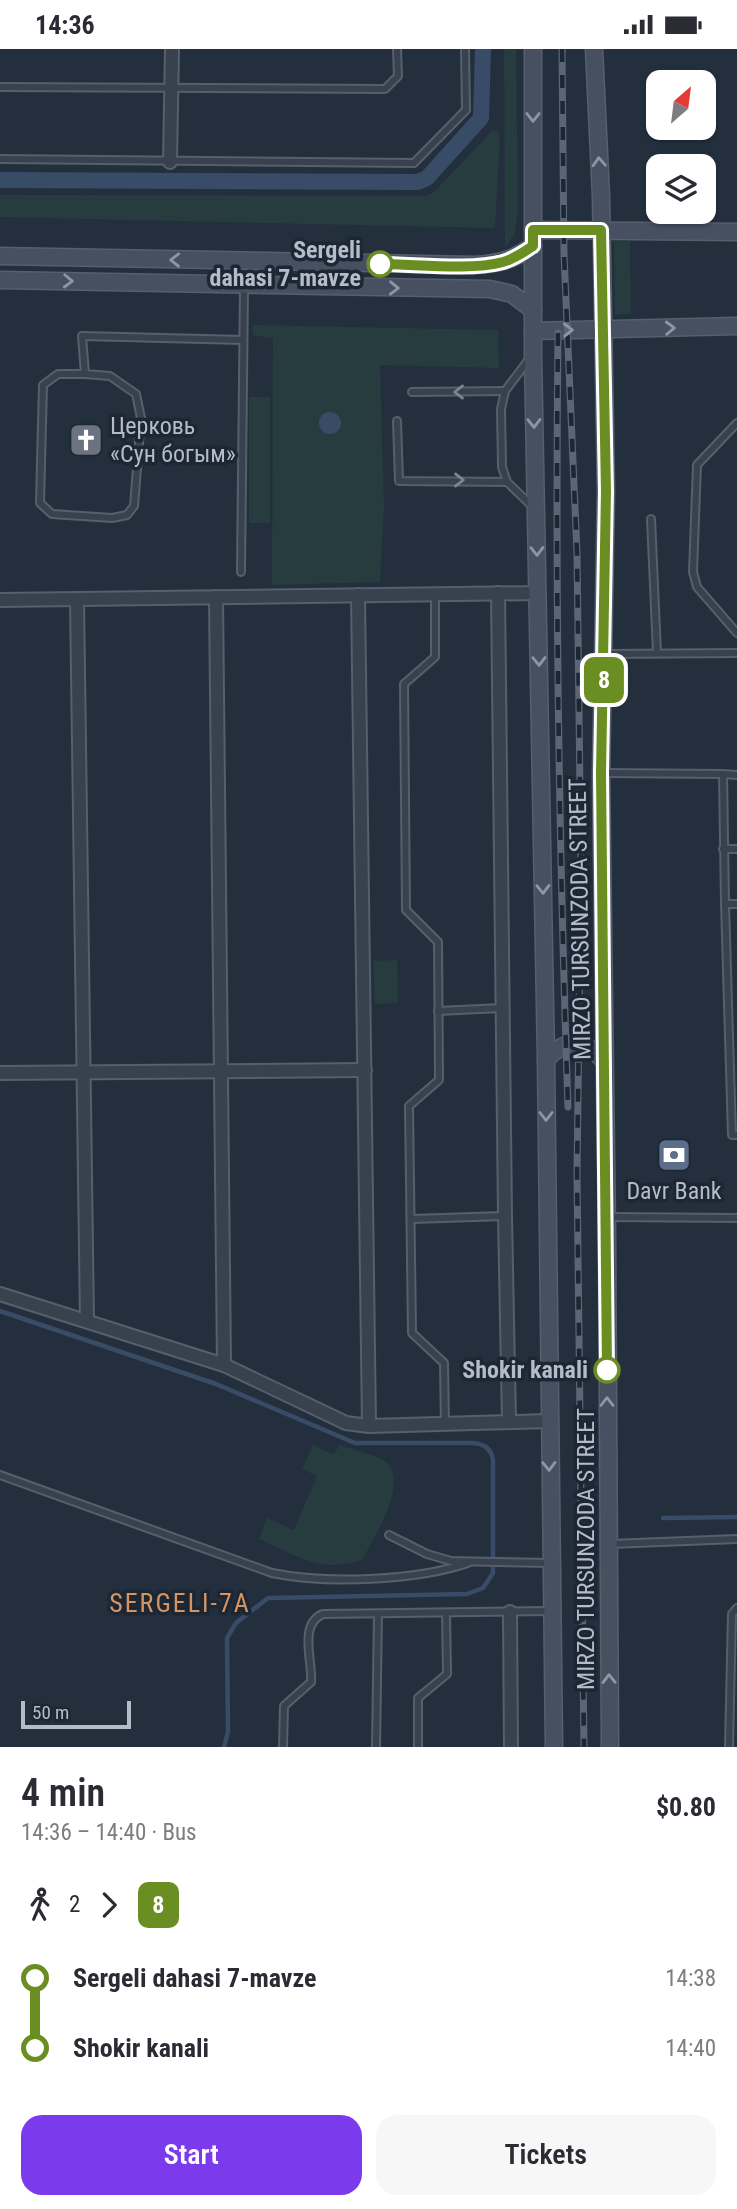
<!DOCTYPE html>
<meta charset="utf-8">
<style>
body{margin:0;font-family:"Roboto Condensed",sans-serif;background:#f7f7f7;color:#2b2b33;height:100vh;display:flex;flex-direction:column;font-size:26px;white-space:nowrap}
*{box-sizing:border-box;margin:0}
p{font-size:23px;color:#7c7c81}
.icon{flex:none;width:38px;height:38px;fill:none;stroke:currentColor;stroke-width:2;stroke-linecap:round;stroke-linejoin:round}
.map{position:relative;height:1698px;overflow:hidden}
.details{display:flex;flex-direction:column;background:#fff;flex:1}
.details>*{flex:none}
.badge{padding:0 14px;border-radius:10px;font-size:24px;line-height:46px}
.needle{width:46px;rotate:28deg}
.controls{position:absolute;left:646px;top:21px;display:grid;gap:14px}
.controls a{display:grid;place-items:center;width:70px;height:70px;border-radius:14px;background:#fff;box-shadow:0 2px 5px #0004;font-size:35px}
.scale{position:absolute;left:21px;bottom:18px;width:110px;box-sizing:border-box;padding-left:7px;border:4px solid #b4bcc9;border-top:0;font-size:19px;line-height:24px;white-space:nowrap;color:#b4bcc9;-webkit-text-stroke:5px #1d2633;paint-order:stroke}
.map>.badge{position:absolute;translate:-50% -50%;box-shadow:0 0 0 4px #fff}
.legs{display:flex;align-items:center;gap:10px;height:77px;padding:0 21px;font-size:23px}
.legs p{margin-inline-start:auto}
.headline{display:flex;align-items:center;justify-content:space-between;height:119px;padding:0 21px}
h1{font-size:38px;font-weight:600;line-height:52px}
.button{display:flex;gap:14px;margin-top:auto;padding:14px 21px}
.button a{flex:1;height:80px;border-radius:21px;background:#7c3aed;color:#fff;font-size:28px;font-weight:600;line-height:80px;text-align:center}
.button a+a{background:#f7f7f7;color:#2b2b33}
ul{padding:0 21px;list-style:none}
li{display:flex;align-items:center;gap:24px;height:70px;font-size:26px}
li i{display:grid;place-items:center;width:10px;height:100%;margin:0 9px;background:currentColor}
li i::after{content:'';width:18px;height:18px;margin:-9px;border:5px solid;border-radius:50%;background:#fff}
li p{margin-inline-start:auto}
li:first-child i{background:linear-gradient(#0000 50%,currentColor 0)}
li:last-child i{background:linear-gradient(currentColor 50%,#0000 0)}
.status{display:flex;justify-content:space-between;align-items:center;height:49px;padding:0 35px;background:#fff;direction:ltr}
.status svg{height:19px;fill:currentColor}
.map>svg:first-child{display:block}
</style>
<div class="status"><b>14:36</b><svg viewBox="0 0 49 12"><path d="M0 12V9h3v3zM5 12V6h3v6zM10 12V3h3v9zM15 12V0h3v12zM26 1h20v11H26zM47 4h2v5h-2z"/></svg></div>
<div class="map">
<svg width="737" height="1698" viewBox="0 0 737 1698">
<rect width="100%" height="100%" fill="#242f3e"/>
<g fill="#263c3f">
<path d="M504 0H516L518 161 515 184 505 199Z"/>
<path d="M492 82H497L500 86 495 179 0 168V146L427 147 434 143Z"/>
<path d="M614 192H630L631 265 615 266Z"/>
<path d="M252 276 498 281 499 319 380 316 384 457 380 533 272 536 273 289 253 286Z"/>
<rect x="249" y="348" width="21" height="126"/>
<path d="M397 911 398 954 375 955 373 912Z"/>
<path d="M313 1396 334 1406 339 1396C350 1400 378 1406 386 1413 410 1435 373 1488 363 1510 322 1526 296 1506 259 1490L267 1469 294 1481 317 1427 302 1420Z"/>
</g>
<circle fill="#394c67" cx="330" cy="374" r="11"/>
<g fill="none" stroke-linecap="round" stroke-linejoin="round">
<g stroke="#394c67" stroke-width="4.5">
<path d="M0 1262 216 1335 355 1394H473C484 1395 491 1399 493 1411V1524L483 1539 467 1545 268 1549 236 1574 227 1589 228 1683 224 1698"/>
<path d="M663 1469 737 1468"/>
</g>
<path stroke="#394c67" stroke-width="16" d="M0 131 418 133 427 129 481 69 483 0"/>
<defs>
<g id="service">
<path d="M0 38 385 40 398 27 397 0"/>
<path d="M0 110 414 114 466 61 465 0"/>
<path d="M530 309 505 342 501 360 502 418 507 433 532 457"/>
<path d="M85 325H58L43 336 40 454 52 465 112 469 127 466 134 457 141 369 136 345 110 327 85 325 82 287 243 291"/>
<path d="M412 343 505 342"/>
<path d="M397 372 399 432 507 433"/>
<path d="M737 374 697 416 693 523 697 538 737 584"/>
<path d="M651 470 657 604"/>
<path d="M241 523 244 237"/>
<path d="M435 545V608L404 635 406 861 438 893 439 1031 409 1057 412 1284 444 1314 445 1375"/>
<path d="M604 605 737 604"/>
<path d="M603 724 723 725 725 855 732 1086H737"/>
<path d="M723 725 737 726"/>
<path d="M723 800H737"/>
<path d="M725 855H737"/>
<path d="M438 962 502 959"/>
<path d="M609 1168 737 1169"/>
<path d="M412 1170 504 1167"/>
<path d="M0 1426 272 1524C326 1535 415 1532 468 1514"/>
<path d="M389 1486 427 1505 451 1512 550 1514"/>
<path d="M610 1495 737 1490"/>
<path d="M283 1698 284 1657 311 1633C313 1613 298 1575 323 1565L550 1562"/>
<path d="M376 1698 378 1565"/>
<path d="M418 1698V1649L447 1625 446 1564"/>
<path d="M729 1698 732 1565 737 1559"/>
</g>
<g id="minor">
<path d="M170 113 172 0"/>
<path d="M498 544 505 1167 509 1373"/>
<path d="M358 546 369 1377"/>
<path d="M216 548 224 1316"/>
<path d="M77 550 87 1272"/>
<path d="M0 551 538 544"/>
<path d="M0 1024 365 1021"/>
<path d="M0 1245 224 1316 346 1374 369 1377 549 1372"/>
<path d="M510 1563 511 1698"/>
</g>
<g id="secondary">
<path d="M533 0V306L546 1010 554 1698"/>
<path d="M594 0 601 147 606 442 601 724 607 1183 610 1698"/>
<path d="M533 181 737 183"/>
<path d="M0 207 474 216C497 215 514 211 533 197"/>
<path d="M0 231 490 240 512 245 533 261"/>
<path d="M533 282 737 277"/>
<path d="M546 1010C567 989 585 989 604 1012"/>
</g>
</defs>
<use href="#service" stroke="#565f6c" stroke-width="10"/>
<use href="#minor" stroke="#565f6c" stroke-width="16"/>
<use href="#secondary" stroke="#565f6c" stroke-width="19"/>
<use href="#service" stroke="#38414e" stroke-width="6"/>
<use href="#minor" stroke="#38414e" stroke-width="12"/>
<use href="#secondary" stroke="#465061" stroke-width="16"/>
<defs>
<g id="rail">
<path d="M562 0 564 205 577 504 581 822 577 1125 584 1698"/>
<path d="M558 284C555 542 559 800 568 1058"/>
</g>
</defs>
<use href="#rail" stroke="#5a6575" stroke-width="7"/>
<use href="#rail" stroke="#1d2633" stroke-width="4.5" stroke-dasharray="13" stroke-linecap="butt"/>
</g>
<defs><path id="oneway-chevron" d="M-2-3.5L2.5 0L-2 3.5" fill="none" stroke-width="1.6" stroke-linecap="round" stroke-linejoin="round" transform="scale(1.75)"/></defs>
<g stroke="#8e96a5">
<use href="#oneway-chevron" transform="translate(533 68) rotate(90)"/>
<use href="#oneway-chevron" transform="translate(599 113) rotate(-93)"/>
<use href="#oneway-chevron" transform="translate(175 211) rotate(-179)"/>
<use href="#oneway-chevron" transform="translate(68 232) rotate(2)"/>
<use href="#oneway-chevron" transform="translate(394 239) rotate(1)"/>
<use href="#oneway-chevron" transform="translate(670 279) rotate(-2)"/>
<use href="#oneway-chevron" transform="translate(568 281) rotate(-1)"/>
<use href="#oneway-chevron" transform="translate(534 374) rotate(89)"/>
<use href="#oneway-chevron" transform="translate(537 502) rotate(89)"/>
<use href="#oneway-chevron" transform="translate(539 612) rotate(89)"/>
<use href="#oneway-chevron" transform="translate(543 840) rotate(89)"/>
<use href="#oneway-chevron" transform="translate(546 1067) rotate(90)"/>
<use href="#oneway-chevron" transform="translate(607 1353) rotate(-90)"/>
<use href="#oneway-chevron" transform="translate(549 1417) rotate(89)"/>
<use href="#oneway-chevron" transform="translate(609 1630) rotate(-91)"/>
</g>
<g stroke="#7c8592">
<use href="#oneway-chevron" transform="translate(459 343) rotate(180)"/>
<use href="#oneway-chevron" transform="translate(459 431)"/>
</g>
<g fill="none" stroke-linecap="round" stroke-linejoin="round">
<defs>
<path id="line-1" d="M380 215C416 215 469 222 503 213 514 210 524 203 533 197V181H601L606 442 601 724 607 1321"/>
</defs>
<use href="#line-1" stroke="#fff" stroke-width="16"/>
<use href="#line-1" stroke="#6b8e23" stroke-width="10"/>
</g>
<defs>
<symbol id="church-square" viewBox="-11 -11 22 22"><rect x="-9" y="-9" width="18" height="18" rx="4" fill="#6b7280" stroke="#1d2633"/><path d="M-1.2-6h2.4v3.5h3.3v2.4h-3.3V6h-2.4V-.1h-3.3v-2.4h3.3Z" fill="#fff"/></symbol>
<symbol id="bank-square" viewBox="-11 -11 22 22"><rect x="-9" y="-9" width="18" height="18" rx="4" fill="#5c6f8a" stroke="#1d2633"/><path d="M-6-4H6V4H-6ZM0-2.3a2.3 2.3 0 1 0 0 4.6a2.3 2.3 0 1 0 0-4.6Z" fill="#fff"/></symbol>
</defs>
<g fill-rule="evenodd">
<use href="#church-square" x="67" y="372" width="38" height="38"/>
<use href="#bank-square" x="655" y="1087" width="38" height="38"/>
</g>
<g fill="#fff" stroke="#6b8e23" stroke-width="3.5">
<circle cx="380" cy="215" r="12"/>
<circle cx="607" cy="1321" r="12"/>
</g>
<g text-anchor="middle" stroke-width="7" stroke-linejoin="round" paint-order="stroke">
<g font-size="24" font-weight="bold" fill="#b4bcc9" stroke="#1d2633" text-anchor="end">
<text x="361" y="209">Sergeli<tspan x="361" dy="28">dahasi 7-mavze</tspan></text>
<text x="588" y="1329">Shokir kanali</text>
</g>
<g font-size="24" fill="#b4bcc9" stroke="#1d2633" text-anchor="start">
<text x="110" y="385">Церковь<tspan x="110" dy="28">«Сун богым»</tspan></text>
<text x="674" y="1150" text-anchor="middle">Davr Bank</text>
</g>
<g font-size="24" fill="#b4bcc9" stroke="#1d2633">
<text transform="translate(580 870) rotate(-91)" y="8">MIRZO TURSUNZODA STREET</text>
<text transform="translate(586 1500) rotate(-90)" y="8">MIRZO TURSUNZODA STREET</text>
</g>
<g font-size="26" letter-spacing="2" fill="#d59563" stroke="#1d2633">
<text x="180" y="1563">SERGELI-7A</text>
</g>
</g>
</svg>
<div class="controls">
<a><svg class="needle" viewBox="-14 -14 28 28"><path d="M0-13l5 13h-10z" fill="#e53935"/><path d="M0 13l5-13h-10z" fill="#7c7c81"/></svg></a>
<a><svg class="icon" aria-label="layers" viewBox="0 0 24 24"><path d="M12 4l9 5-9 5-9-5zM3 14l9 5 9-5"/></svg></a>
</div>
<div class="scale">50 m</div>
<b class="badge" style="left:604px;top:631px;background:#6b8e23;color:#fff">8</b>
</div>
<section class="details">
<div class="headline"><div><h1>4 min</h1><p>14:36 – 14:40 · Bus</p></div><b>$0.80</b></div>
<div class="legs"><svg class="icon" aria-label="walk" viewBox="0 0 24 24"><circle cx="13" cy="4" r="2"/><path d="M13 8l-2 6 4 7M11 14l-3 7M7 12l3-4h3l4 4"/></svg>2<svg class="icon" aria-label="forward" viewBox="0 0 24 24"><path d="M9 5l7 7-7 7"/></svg><b class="badge" style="background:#6b8e23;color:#fff">8</b></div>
<ul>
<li><i style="color:#6b8e23"></i><b>Sergeli dahasi 7-mavze</b><p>14:38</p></li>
<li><i style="color:#6b8e23"></i><b>Shokir kanali</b><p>14:40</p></li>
</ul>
<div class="button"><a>Start</a><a>Tickets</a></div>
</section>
